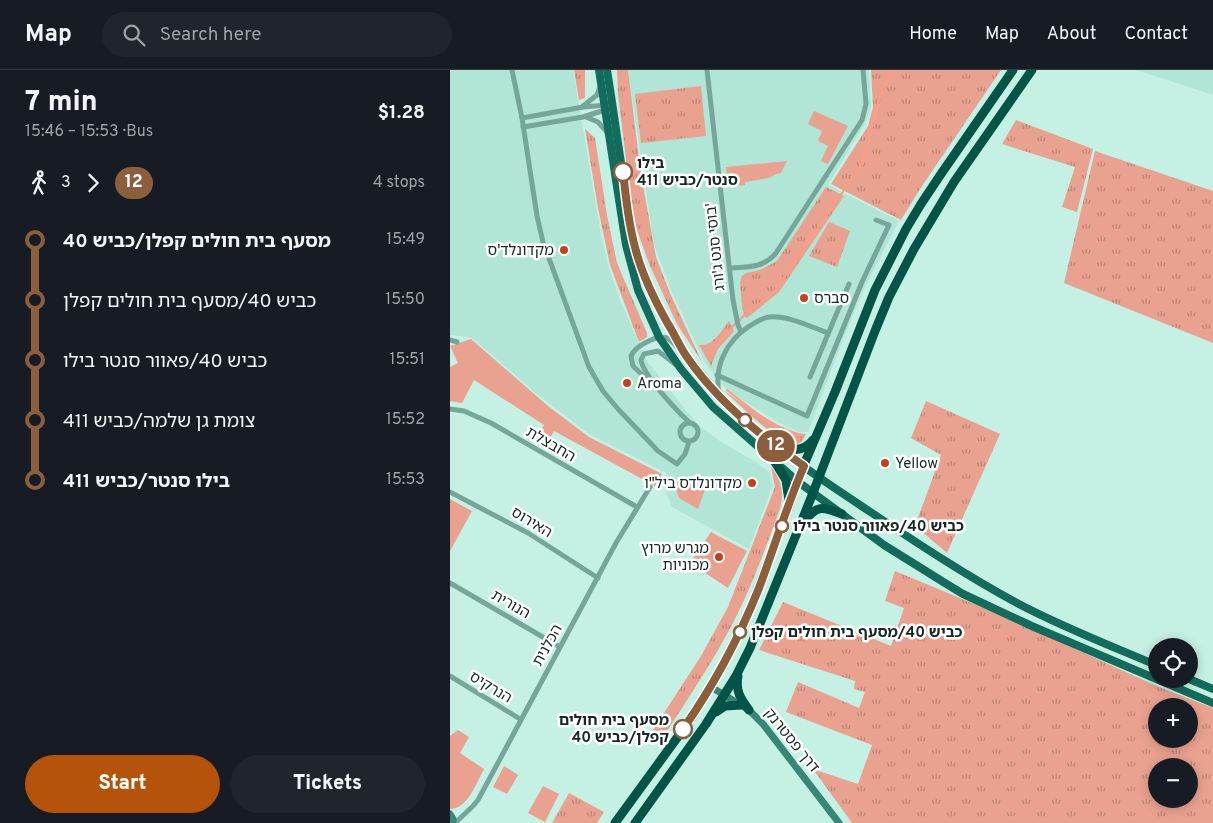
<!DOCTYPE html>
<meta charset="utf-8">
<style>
body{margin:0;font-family:Overpass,"Noto Sans Hebrew",sans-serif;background:#20242c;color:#f1f3f6;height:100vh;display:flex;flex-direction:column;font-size:19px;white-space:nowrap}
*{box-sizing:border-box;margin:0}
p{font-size:16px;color:#9ea1a6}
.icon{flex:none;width:28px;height:28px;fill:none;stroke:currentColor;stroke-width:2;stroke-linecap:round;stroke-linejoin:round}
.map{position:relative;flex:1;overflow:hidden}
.drawer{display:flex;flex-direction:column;background:#171b24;width:450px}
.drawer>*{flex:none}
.badge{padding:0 10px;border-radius:16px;font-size:18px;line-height:32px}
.controls{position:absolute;left:698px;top:568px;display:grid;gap:10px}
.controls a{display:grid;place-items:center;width:50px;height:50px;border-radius:50%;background:#171b24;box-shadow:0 2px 12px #0003;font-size:25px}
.map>.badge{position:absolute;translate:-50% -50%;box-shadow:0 0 0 2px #fff}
.legs{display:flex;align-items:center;gap:8px;height:55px;padding:0 25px;font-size:16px}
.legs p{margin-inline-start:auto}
.overview{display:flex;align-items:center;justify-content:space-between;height:85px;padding:0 25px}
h1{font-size:28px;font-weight:800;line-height:38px}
.button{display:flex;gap:10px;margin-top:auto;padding:10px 25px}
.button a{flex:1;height:58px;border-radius:30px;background:#b45309;color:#fff;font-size:20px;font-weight:800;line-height:58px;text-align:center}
.button a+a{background:#20242c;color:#f1f3f6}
ul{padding:0 25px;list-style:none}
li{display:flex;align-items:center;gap:18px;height:60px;font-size:19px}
li i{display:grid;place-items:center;width:8px;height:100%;margin:0 6px;background:currentColor}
li i::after{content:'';width:12px;height:12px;margin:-6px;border:4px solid;border-radius:50%;background:#171b24}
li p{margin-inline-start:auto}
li:first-child i{background:linear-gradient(#0000 50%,currentColor 0)}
li:last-child i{background:linear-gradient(currentColor 50%,#0000 0)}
header{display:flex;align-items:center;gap:30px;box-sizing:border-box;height:70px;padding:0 25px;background:#171b24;border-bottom:1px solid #363941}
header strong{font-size:24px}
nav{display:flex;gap:28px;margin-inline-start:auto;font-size:18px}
.search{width:350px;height:45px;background:#20242c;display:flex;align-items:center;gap:12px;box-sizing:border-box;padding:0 18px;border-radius:28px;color:#9ea1a6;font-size:19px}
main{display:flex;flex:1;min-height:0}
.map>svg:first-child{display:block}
</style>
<header>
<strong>Map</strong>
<div class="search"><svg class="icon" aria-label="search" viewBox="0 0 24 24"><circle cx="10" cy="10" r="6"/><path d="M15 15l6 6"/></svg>Search here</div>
<nav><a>Home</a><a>Map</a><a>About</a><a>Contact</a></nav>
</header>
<main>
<section class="drawer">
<div class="overview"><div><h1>7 min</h1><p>15:46 – 15:53 · Bus</p></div><b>$1.28</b></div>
<div class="legs"><svg class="icon" aria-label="walk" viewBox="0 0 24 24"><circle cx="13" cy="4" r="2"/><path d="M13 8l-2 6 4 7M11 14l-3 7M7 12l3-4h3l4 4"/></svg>3<svg class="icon" aria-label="forward" viewBox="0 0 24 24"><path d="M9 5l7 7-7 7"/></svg><b class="badge" style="background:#8b5e3c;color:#fff">12</b><p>4 stops</p></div>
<ul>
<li><i style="color:#8b5e3c"></i><b>מסעף בית חולים קפלן/כביש 40</b><p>15:49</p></li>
<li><i style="color:#8b5e3c"></i><span>כביש 40/מסעף בית חולים קפלן</span><p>15:50</p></li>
<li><i style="color:#8b5e3c"></i><span>כביש 40/פאוור סנטר בילו</span><p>15:51</p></li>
<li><i style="color:#8b5e3c"></i><span>צומת גן שלמה/כביש 411</span><p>15:52</p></li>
<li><i style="color:#8b5e3c"></i><b>בילו סנטר/כביש 411</b><p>15:53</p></li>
</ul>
<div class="button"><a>Start</a><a>Tickets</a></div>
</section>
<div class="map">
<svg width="763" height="753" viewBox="0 0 763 753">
<defs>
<pattern id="grass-tufts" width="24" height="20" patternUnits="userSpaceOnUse" patternTransform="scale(1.25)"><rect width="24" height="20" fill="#eaa290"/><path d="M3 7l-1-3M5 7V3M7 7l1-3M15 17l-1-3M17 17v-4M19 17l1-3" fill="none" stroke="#bd8475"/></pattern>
</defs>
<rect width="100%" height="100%" fill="#c5f0e4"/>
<g fill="#b1e5d6">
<path d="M0 0H123L151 165 158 195 170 230 197 291 247 354 271 372 306 392 320 403 323 415 299 479 222 437 214 417 216 403 141 365 88 325 21 267 0 265Z"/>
<path d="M178 0H419L421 37 415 54 378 115 449 151 413 221 393 269 358 362H348L328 352 291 329 271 314 255 293 222 222 204 174Z"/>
<path d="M688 0H763V25L687 0Z"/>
</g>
<g fill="url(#grass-tufts)" fill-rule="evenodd">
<path d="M124 0H135V28L129 30Z"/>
<path d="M167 0H178L191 104 206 187 220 223 252 292 227 254 200 196 187 160 181 130 168 24Z"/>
<path d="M421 0H551L470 119 451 150 381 114 418 56 423 37Z"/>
<path d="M251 16 256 66 191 73 185 24Z"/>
<path d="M566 50 643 79 627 142 612 137 625 97 552 74Z"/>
<path d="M135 59 145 68 157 145 167 193 197 263V267L189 272 160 195 148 138Z"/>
<path d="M645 81 763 121V273L614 213Z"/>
<path d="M376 117 394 126 329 222 297 248 295 247 292 238 290 212 292 206 296 203 310 200 327 191Z"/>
<path d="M379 152 400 161 387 197 359 186Z"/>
<path d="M279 251 284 261 268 279 261 296 249 275C264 276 271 261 279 251Z"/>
<path d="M274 321C295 334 333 363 356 364 353 371 350 374 343 376 317 363 296 340 274 321Z"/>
<path d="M476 331 550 364 497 483 465 456 491 385 461 368Z"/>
<path d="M321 397C332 411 334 423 330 439 316 476 303 514 285 549 263 592 236 632 209 673L199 666 251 586 278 537 325 417Z"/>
<path d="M445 501 541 541 709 617 763 638V753H402L363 699 408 714 422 675 336 642 348 612 409 638 415 622 404 619 405 611 309 580 333 532 441 576 454 538 435 531ZM706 636H739V669H706ZM706 696H739V729H706Z"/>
<path d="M119 723 154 742 147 753H102Z"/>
</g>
<g fill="#eaa290">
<path d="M364 41 398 56 378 94 371 91 378 76 368 71 372 61 358 54Z"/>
<path d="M337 91 331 103 326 104 319 108 295 112V115L279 117 276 97Z"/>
<path d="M21 269 98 336 139 367 212 404 205 416 104 361 95 377 85 371 94 355 24 310 12 333 0 331V297L8 293 0 276Z"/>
<path d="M229 408 255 420 248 439 229 428C226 421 225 415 229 408Z"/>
<path d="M0 429 22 441 0 481Z"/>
<path d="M261 462 297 481 278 518 240 493Z"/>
<path d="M8 660 19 667 10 683 34 699C26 713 18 739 0 739V666Z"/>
<path d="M54 696 68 705 57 724 43 717Z"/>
<path d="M93 716 109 724 95 752 78 743Z"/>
</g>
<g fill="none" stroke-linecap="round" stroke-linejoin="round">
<g stroke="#ff9c84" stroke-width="2">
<path d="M289 251 297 242 321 226 410 97 419 70 431 22 443 0"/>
<path d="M260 288 270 270 285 254"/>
<path d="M277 320 309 345 349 370"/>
</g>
<g stroke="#76a699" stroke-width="5">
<path d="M62 0 72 48 87 146 93 172 139 297 153 321 168 339 208 381 227 394 235 384 239 372"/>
<path d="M257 0 283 230 288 255 291 262"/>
<path d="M133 36 147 25 150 17"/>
<path d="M136 47 148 52 157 62"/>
<path d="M72 48 133 37 157 35"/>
<path d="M73 57 133 47 158 39"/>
<path d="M280 198C297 197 314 198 326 183L412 50 416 34 413 0"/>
<path d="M0 270 7 272"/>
<path d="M225 294 208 281 194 284 191 290C193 305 227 341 240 353"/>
<path d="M267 305 357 346 412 212 439 155 426 150"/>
<path d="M360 307 399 214"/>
<path d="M203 315 183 296 181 286C185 276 209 263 219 269 224 273 229 279 233 283"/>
<path d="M269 323C264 296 276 272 298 257 304 253 312 248 319 247 338 245 361 257 378 263"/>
<path d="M0 339 14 341 41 353 187 437"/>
<circle cx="239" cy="362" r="9"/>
<path d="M0 422 78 463 148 508"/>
<path d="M0 513 110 577"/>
<path d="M0 606 70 649"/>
<path d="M5 753 23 736 28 730 166 473 200 417"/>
</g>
<g stroke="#368775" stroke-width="7">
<path d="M261 617 299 640 313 654 389 753"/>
<path d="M0 744 3 749V753"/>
</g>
<g stroke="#136c5b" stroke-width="8">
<path d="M149 0 176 175 188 220 209 267 231 299 263 337 347 411 434 475 495 513 513 524 584 557 763 633"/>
<path d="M157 0C163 37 168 75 174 112 179 147 183 182 197 214 244 324 326 380 422 443 470 475 517 506 567 533 612 557 659 575 706 595"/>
<path d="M739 609 763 619"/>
</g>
<g stroke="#025446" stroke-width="9">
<path d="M327 377C340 380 353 383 363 370"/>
<path d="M323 389 336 410 339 430"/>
<path d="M353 452C368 435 371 436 392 444"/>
<path d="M288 606C285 621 291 629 299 640"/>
<path d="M266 642 275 636 291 635"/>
<path d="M165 753 243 646 277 588 301 536 340 434 347 411 385 322 425 220 456 159 471 134 491 104 563 0"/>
<path d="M185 753 256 654 286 606 300 578 361 428 425 261 439 227 464 179 504 112 582 0"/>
</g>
</g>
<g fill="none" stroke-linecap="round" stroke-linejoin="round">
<defs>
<path id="line-1" d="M173 102C176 129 179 156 186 181 193 207 205 231 218 254 225 265 230 277 237 287 267 331 310 366 354 396 337 435 324 478 309 518 289 568 264 615 233 659"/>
</defs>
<use href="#line-1" stroke="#fff" stroke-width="11"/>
<use href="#line-1" stroke="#8b5e3c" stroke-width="8"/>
</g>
<g fill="#fff" stroke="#8b5e3c" stroke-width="2.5">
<circle cx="173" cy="102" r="9"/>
<circle cx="295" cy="350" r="6"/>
<circle cx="332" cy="456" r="6"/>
<circle cx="290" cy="562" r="6"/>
<circle cx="233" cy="659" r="9"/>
</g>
<g fill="#c83f1d" stroke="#fff" stroke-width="2">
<circle cx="114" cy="180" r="5"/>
<circle cx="354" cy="228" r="5"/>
<circle cx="177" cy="313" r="5"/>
<circle cx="435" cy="393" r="5"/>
<circle cx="302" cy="413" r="5"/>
<circle cx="269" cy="487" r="5"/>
</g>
<g text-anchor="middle" stroke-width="5" stroke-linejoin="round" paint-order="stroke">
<g font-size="15" font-weight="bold" fill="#172824" stroke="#fff" text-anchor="start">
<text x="187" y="98">בילו<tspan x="187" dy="17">סנטר/כביש 411</tspan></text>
<text x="343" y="461">כביש 40/פאוור סנטר בילו</text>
<text x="301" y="567">כביש 40/מסעף בית חולים קפלן</text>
<text x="219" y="655" text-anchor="end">מסעף בית חולים<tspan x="219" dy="17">קפלן/כביש 40</tspan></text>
</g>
<g font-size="15" fill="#172824" stroke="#fff">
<text transform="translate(265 177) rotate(-96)" y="5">בוסי סנט ג'ורג'</text>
<text transform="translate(101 374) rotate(30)" y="5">החבצלת</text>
<text transform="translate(82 452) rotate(31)" y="5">האירוס</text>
<text transform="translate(61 534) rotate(30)" y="5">הנורית</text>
<text transform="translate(97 575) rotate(-61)" y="5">הכלנית</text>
<text transform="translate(41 617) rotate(31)" y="5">הנרקיס</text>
<text transform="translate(342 670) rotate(51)" y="5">דרך פסטרנק</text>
</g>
<g font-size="15" fill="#172824" stroke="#fff" text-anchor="end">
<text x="104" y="185">מקדונלד'ס</text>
<text x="364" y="233" text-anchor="start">סברס</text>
<text x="187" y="318" text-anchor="start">Aroma</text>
<text x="445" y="398" text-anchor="start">Yellow</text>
<text x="292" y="418">מקדונלדס ביל"ו</text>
<text x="259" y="483">מגרש מרוץ<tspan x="259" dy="17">מכוניות</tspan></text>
</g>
</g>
</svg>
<div class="controls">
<a><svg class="icon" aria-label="locate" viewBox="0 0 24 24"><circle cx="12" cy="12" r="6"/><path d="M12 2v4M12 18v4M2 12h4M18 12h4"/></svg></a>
<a>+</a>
<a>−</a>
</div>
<b class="badge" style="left:326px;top:376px;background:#8b5e3c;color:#fff">12</b>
</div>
</main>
